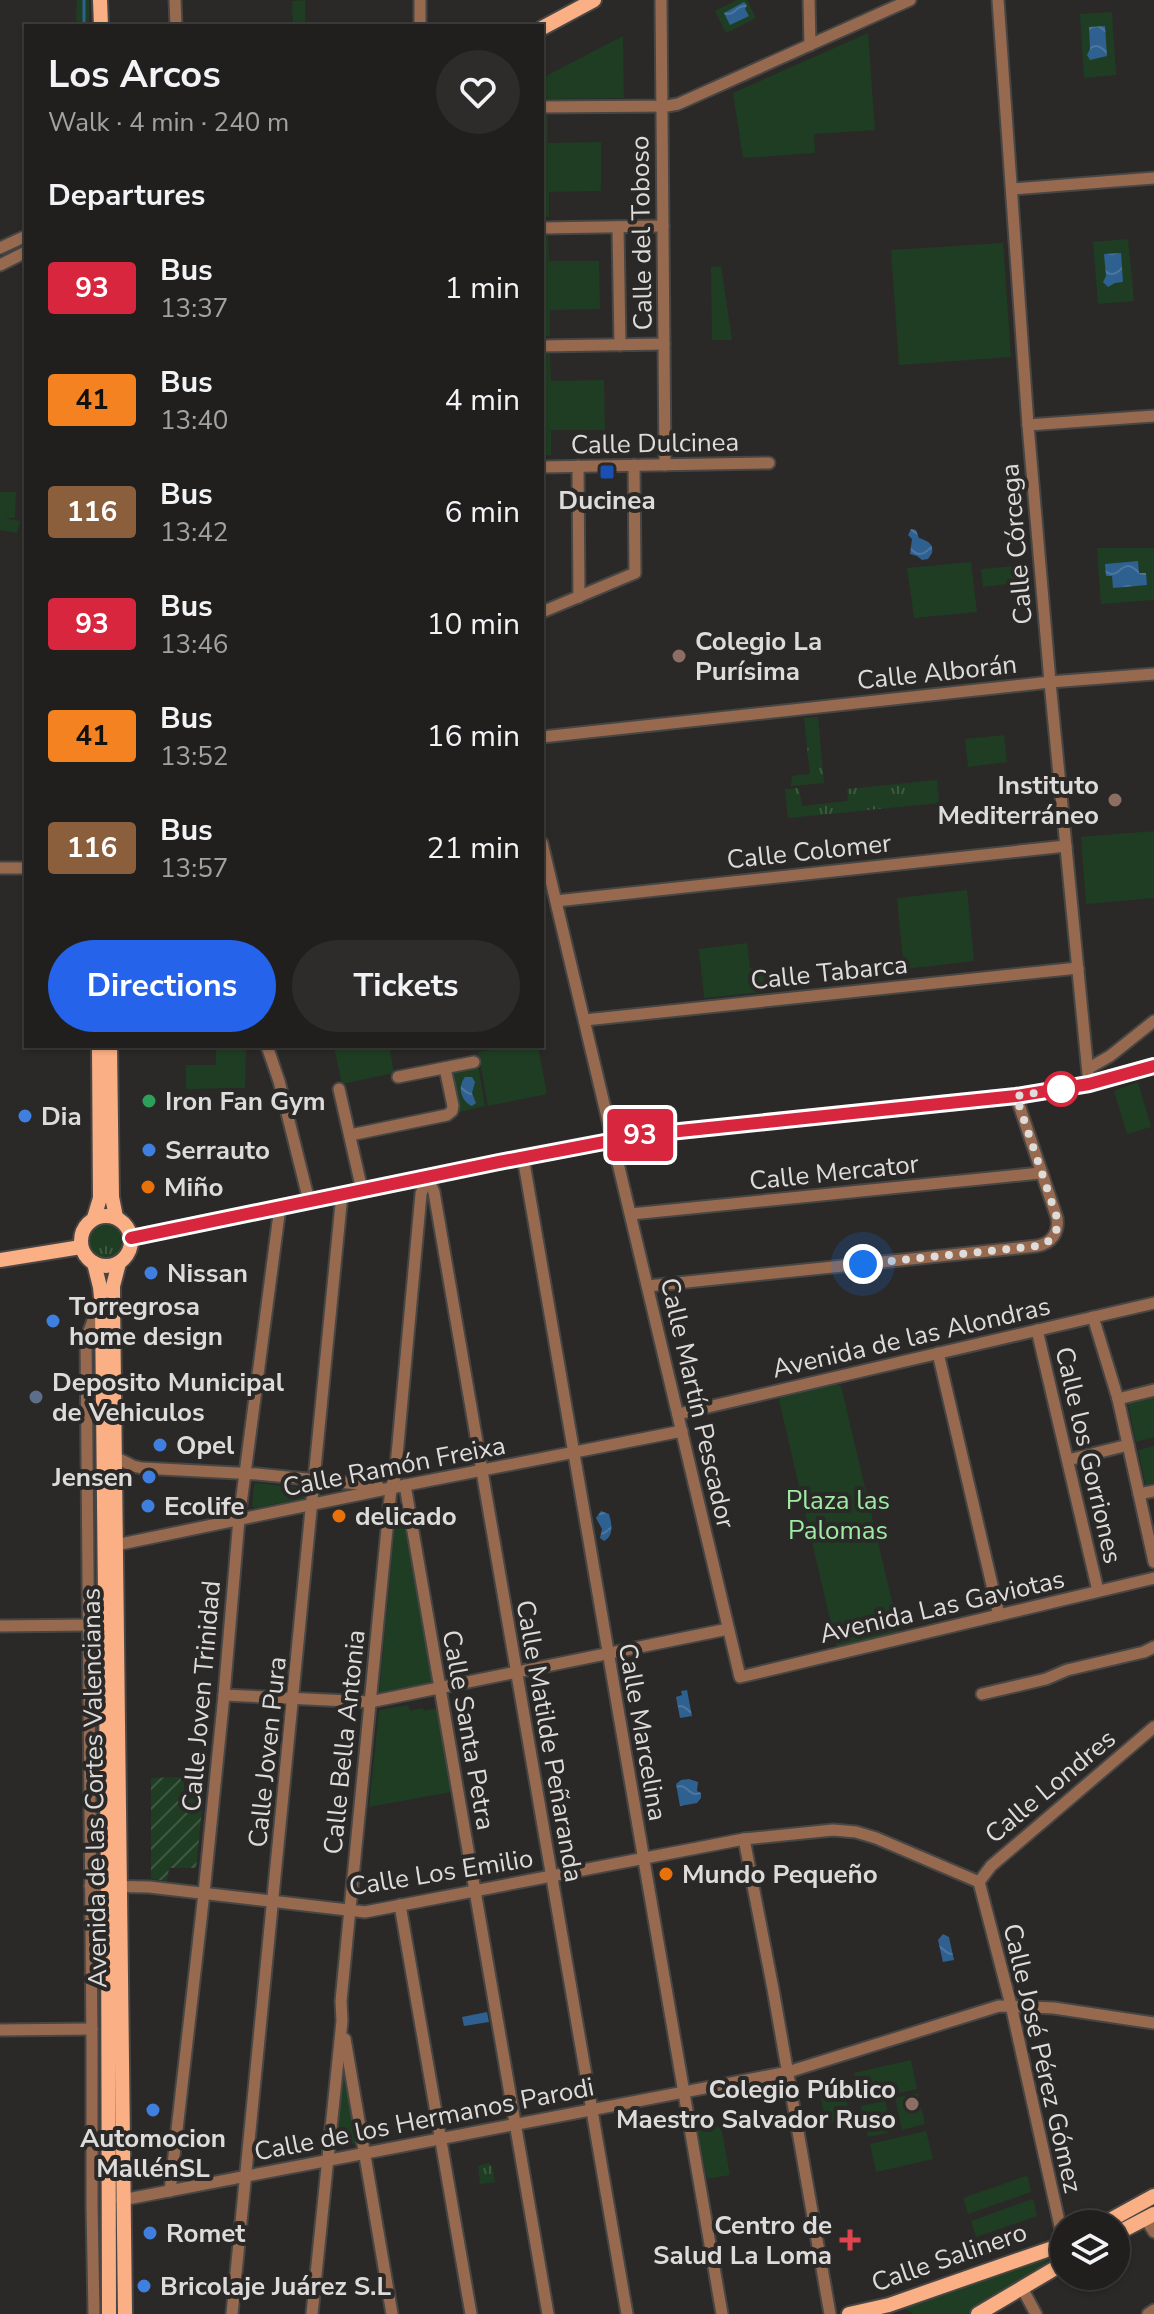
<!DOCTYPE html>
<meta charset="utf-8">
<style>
body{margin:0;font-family:"Nunito Sans",sans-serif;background:#2d2c2a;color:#f1f3f6;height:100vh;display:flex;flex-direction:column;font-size:30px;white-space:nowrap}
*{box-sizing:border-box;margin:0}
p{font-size:26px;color:#a2a2a4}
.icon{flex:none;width:44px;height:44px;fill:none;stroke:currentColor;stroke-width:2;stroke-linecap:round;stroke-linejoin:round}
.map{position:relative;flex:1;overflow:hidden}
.sheet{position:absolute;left:24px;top:24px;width:520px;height:1024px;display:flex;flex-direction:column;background:#201f1d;border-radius:0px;box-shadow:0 2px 6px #0004,0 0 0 2px #3d3d3b}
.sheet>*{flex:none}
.badge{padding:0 16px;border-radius:6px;font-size:28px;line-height:52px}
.buttons{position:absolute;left:1050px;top:2210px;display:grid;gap:16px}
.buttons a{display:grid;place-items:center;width:80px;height:80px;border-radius:50%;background:#201f1d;box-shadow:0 2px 6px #0004,0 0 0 2px #3d3d3b;font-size:40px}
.you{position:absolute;width:40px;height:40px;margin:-20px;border:6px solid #fff;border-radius:50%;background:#1a73e8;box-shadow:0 0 0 12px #1a73e833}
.map>.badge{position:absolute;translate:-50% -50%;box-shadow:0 0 0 4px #fff}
h2{padding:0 24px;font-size:30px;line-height:72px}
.round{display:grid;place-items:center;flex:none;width:84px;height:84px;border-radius:42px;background:#2d2c2a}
.summary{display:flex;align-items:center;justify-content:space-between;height:136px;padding:0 24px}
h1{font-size:38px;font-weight:700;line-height:60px}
.button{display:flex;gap:16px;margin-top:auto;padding:16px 24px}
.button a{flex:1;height:92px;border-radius:48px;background:#2563eb;color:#fff;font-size:32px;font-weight:700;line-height:92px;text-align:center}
.button a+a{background:#2d2c2a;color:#f1f3f6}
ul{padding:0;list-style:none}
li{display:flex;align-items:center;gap:24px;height:112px;padding:0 24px}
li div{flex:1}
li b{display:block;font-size:30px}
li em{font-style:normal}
li .badge{min-width:88px;font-weight:700;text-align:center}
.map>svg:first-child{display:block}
</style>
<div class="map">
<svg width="1154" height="2314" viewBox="0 0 1154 2314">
<defs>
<pattern id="grass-tufts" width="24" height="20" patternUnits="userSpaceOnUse" patternTransform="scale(2)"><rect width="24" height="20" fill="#1f3d22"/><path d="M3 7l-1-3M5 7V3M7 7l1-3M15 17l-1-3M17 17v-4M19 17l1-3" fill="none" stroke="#3f5842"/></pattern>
<pattern id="garden-furrows" width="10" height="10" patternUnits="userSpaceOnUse" patternTransform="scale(2)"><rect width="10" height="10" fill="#1f3d22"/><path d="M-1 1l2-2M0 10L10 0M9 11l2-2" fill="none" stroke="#3f5842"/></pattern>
<pattern id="water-waves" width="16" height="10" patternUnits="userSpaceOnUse" patternTransform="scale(2)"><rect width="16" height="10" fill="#2e6090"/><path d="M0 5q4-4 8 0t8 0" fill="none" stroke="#4c769f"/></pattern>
</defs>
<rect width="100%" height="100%" fill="#2a2927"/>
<g fill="url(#grass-tufts)">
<path d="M77 0H89V26H76Z"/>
<path d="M818 717 824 783 791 786 792 776 810 774 804 718Z"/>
<path d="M937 780 939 803 788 818 785 789 799 788 802 806 848 801 847 789Z"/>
<circle cx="106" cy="1241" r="18"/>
<path d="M489 2163 492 2166 495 2182 480 2184 478 2166Z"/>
</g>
<g fill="#1f3d22">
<path d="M305 0V26H293L292 1Z"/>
<path d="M737 0H747L756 18 726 33 715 11Z"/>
<path d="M1112 12 1116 75 1084 78 1080 14Z"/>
<path d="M868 33 875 130 814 134 815 153 743 158 733 93Z"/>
<path d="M623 36 624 98 542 99V78Z"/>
<path d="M548 115V143L601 142V191L549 192V217L542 218V116Z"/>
<path d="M548 235 549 261H599L600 309 550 310V336L542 337V236Z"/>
<path d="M1128 239 1134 301 1098 304 1093 242Z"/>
<path d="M1003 243 1011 357 899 365 891 250Z"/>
<path d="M721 266 732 340H712L711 267Z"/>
<path d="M542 354H550L551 381 604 380 605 430H551V455L542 456Z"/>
<path d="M0 492H16L15 518H4L20 521 17 533 0 530Z"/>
<path d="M1097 548H1154V600L1101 604Z"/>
<path d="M971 562 977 612 914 618 907 568Z"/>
<path d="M1014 566 1016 583 983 587 981 569Z"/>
<path d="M1004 735 1007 762 968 767 965 739Z"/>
<path d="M1154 831V898L1086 904 1081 837Z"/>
<path d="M967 890 974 961 904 969 897 898Z"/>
<path d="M747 943 750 968 763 967 765 992 704 998 699 949Z"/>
<path d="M216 1046H246L245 1088 186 1089V1065H216Z"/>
<path d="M334 1046H389L394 1073 342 1084Z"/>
<path d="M490 1046H538L547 1094 488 1106 478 1052 490 1050Z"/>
<path d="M478 1066 485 1106 459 1112 451 1072Z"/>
<path d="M1138 1082 1151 1127 1127 1134 1114 1091Z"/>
<path d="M837 1384 841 1386 899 1631 896 1634 839 1647 836 1645 779 1400 781 1396Z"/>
<path d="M1154 1396V1437L1136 1442 1128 1403Z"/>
<path d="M1154 1446V1484L1146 1486 1138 1450Z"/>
<path d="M256 1483 306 1488 305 1498 255 1508 252 1506 254 1484Z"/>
<path d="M401 1511 404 1514 433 1682 379 1694 396 1515Z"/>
<path d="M408 1705 410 1711 423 1708 424 1711 438 1708 451 1792 369 1807 379 1710Z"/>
<path d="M911 2060 917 2089 860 2102 854 2073Z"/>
<path d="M344 2079 346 2081 355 2143 337 2148 341 2082Z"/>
<path d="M842 2079 850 2117 826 2123 818 2084Z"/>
<path d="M918 2093 925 2124 902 2130 895 2098Z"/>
<path d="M885 2101 892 2132 868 2137 861 2106Z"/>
<path d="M721 2126 730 2175 707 2179 698 2130Z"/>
<path d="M926 2131 933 2159 876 2172 870 2144Z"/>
<path d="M1026 2176 1028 2177 1031 2192 968 2214 963 2198Z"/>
<path d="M1032 2199 1034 2201 1037 2216 976 2237 971 2221Z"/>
<path d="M1056 2254 1060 2258 968 2314H913L904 2308Z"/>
</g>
<path fill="url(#garden-furrows)" d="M184 1777V1799H203L196 1868H169L167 1881 151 1879V1778Z"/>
<g fill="url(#water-waves)">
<path d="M744 2 747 5 745 9 749 16 730 25 724 13Z"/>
<path d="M1105 26 1107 56 1090 60 1087 55 1090 49 1089 27Z"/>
<path d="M1121 253 1123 282 1115 283 1108 287 1103 282 1106 276 1104 254Z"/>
<path d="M911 529 916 530 919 538C927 541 934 543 932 553L928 559 922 560 917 556 910 554 912 539 908 535Z"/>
<path d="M1138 561 1139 573H1146L1147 585 1113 588 1112 576H1106L1105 564Z"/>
<path d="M465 1077H472L475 1082 472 1093 476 1103 472 1106C461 1101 457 1087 465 1077Z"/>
<path d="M601 1511 609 1514C612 1524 614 1536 604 1541L600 1538 602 1529 596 1518Z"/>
<path d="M687 1690 692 1716 680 1718 676 1697 682 1695 681 1691Z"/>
<path d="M263 1740 275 1741 273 1762 261 1760Z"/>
<path d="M689 1779 698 1782 697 1791 701 1793V1798L697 1803 680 1806 676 1784 681 1780Z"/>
<path d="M943 1934 949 1937 954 1960 943 1962 938 1940Z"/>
<path d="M487 2012 489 2022 464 2026 462 2017Z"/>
</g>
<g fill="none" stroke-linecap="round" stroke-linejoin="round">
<path stroke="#2e6090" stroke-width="3" d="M84 26V0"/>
<defs>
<g id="minor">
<path d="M175 0 176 26"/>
<path d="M420 0V26"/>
<path d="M661 0 665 465"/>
<path d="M809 0 810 45"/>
<path d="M998 0 1028 425 1050 682 1089 1084"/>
<path d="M542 107 667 106 678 104 910 0"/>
<path d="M1012 189 1154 178"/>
<path d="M618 227 620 345"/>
<path d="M542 228 663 226"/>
<path d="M0 248 26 236"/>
<path d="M0 265 26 252"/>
<path d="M542 346 664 344"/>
<path d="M1028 425 1154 416"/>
<path d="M578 466 579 597"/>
<path d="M542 467 769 463"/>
<path d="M542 612 635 573 634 465"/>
<path d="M542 737 1050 682 1154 674"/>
<path d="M542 843 740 1677 1154 1578"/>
<path d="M0 868H26"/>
<path d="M556 901 1066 846"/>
<path d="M585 1020 1078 968"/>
<path d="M267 1046 279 1081 309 1201"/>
<path d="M1089 1068 1110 1056 1154 1021"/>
<path d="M398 1077 474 1062"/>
<path d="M339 1089 362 1190"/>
<path d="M350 1135 447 1115 452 1111 453 1106 445 1068"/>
<path d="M523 1157 722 2314"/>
<path d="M427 1176 434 1192 627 2314"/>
<path d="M631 1214 1040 1173"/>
<path d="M648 1286 1037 1246C1052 1243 1059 1232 1057 1218L1016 1096"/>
<path d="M1093 1317 1118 1399 1154 1562"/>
<path d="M1037 1330 1098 1591"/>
<path d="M938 1353 999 1615"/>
<path d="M1118 1399 1154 1390"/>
<path d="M678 1414 1154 1303"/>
<path d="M115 1457 133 1466 142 1468 257 1474 378 1486"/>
<path d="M1068 1460 1128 1445"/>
<path d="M405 1485 548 2314"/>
<path d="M1139 1494 1154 1491"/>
<path d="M116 1545 391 1488 682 1431"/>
<path d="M0 1626 88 1625"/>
<path d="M982 1694 1046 1679 1067 1670 1144 1652 1154 1647"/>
<path d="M224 1695 370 1702 728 1629"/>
<path d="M744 1839 773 1989 830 2314"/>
<path d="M979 1882 1011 2005 1064 2244"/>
<path d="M979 1882 991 1866 1154 1727"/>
<path d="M90 1886 149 1887 365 1912 744 1839 833 1830 856 1832 876 1838 979 1882"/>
<path d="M400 1905 471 2314"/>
<path d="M0 2030 92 2029"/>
<path d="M345 2039 392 2314"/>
<path d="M170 2191 204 1893 224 1695 239 1519 280 1207"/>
<path d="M122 2200 788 2072 999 2006 1054 2008 1154 2023"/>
<path d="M1145 2218 1154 2232"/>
<path d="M1022 2288 1036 2314"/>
<path d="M94 2314 92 2206V2044L86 1339 94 1318 102 1307"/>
<path d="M232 2314 342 1194"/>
<path d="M312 2314 342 2021 341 2001 391 1488 395 1477 421 1194 427 1176"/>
<path d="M1148 2314 1154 2310"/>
</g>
<g id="major">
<path d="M100 0 101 26"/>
<path d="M542 28 594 0"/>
<path d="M110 1046 112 1197 116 1217"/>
<circle cx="106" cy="1241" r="25"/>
<path d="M94 1218 100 1198 99 1046"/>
<path d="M131 1238 523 1157 641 1135 1016 1096 1089 1084 1154 1066"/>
<path d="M0 1260 81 1247"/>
<path d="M94 1263 100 1287 102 1307 108 1886 109 2314"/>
<path d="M119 1263 113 1286V1302L125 2314"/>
<path d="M1103 2224 1154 2196"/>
<path d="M1116 2234 1154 2214"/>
<path d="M849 2314 889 2305 1064 2244"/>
<path d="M978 2314 1064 2263"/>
</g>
</defs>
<use href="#minor" stroke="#474644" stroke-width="15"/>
<use href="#major" stroke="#474644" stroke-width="18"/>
<use href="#minor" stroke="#976a50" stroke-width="11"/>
<use href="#major" stroke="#faaf84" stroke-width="14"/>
</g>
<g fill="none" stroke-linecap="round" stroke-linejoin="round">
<defs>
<path id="line" d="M131 1238 499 1162 641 1135 1016 1096 1089 1084 1154 1066"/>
</defs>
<use href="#line" stroke="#fff" stroke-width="18"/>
<use href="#line" stroke="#d7263d" stroke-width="12"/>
<path stroke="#dddcda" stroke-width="8" stroke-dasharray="0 14.4" d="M863 1264 1037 1246C1052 1243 1059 1232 1057 1218L1016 1096 1061 1089"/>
</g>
<rect fill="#1a4fb4" stroke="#2a2927" stroke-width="3" x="599" y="464" width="16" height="16" rx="4"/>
<g fill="#8d6e63" stroke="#2a2927" stroke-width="3">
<circle cx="679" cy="656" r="8"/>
<circle cx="1115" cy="800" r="8"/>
<circle cx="912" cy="2104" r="8"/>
</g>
<circle fill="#fff" stroke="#d7263d" stroke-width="4" cx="1061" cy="1089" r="16"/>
<circle fill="#2e9e5b" stroke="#2a2927" stroke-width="3" cx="149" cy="1101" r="8"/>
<g fill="#3f7fe0" stroke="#2a2927" stroke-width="3">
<circle cx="25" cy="1116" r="8"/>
<circle cx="149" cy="1150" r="8"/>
<circle cx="151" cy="1273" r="8"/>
<circle cx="53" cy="1321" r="8"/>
<circle cx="160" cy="1445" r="8"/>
<circle cx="149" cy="1477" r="8"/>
<circle cx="148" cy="1506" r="8"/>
<circle cx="153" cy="2110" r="8"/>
<circle cx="150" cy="2233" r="8"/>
<circle cx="144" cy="2286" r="8"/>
</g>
<g fill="#e8710a" stroke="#2a2927" stroke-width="3">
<circle cx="148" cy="1187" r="8"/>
<circle cx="339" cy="1516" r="8"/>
<circle cx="666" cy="1874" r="8"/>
</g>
<circle fill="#5c6f8a" stroke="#2a2927" stroke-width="3" cx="36" cy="1397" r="8"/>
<path fill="#e0444e" stroke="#2a2927" stroke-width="3" d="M846 2228h8v8h8v8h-8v8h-8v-8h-8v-8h8z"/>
<g text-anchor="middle" stroke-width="8" stroke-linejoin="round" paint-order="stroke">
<g font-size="26" fill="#dddcda" stroke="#2a2927">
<text transform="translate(641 233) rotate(-91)" y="9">Calle del Toboso</text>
<text transform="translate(655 443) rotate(-1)" y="9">Calle Dulcinea</text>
<text transform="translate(1016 544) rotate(-95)" y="9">Calle Córcega</text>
<text transform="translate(937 672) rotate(-6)" y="9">Calle Alborán</text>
<text transform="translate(809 851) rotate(-6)" y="9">Calle Colomer</text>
<text transform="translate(829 972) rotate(-6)" y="9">Calle Tabarca</text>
<text transform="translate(834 1172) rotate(-6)" y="9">Calle Mercator</text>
<text transform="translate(911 1337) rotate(-13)" y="9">Avenida de las Alondras</text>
<text transform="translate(698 1403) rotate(77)" y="9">Calle Martín Pescador</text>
<text transform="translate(1089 1455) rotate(77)" y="9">Calle los Gorriones</text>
<text transform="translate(394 1466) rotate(-11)" y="9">Calle Ramón Freixa</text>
<text transform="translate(942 1606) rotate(-13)" y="9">Avenida Las Gaviotas</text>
<text transform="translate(201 1696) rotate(-85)" y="9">Calle Joven Trinidad</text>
<text transform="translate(469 1730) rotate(80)" y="9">Calle Santa Petra</text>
<text transform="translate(643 1732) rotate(80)" y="9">Calle Marcelina</text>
<text transform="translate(550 1741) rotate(80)" y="9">Calle Matilde Peñaranda</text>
<text transform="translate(344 1742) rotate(-84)" y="9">Calle Bella Antonia</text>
<text transform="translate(267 1752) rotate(-84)" y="9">Calle Joven Pura</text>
<text transform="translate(1050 1786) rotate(-40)" y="9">Calle Londres</text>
<text transform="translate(94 1788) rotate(-91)" y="9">Avenida de las Cortes Valencianas</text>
<text transform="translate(441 1872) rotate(-9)" y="9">Calle Los Emilio</text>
<text transform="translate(1043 2058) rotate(77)" y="9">Calle José Pérez Gómez</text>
<text transform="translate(424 2119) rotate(-11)" y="9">Calle de los Hermanos Parodi</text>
<text transform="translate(949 2257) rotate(-19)" y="9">Calle Salinero</text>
</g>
<g font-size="26" font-weight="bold" fill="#dddcda" stroke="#2a2927" text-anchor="start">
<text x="607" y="509" text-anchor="middle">Ducinea</text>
<text x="695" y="650">Colegio La<tspan x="695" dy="30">Purísima</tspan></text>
<text x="1099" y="794" text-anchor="end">Instituto<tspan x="1099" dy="30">Mediterráneo</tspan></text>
<text x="165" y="1110">Iron Fan Gym</text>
<text x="41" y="1125">Dia</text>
<text x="165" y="1159">Serrauto</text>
<text x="164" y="1196">Miño</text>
<text x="167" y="1282">Nissan</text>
<text x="69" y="1315">Torregrosa<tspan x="69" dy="30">home design</tspan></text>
<text x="52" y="1391">Deposito Municipal<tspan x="52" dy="30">de Vehiculos</tspan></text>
<text x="176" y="1454">Opel</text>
<text x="133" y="1486" text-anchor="end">Jensen</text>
<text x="164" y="1515">Ecolife</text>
<text x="355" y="1525">delicado</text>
<text x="682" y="1883">Mundo Pequeño</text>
<text x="896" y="2098" text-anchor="end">Colegio Público<tspan x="896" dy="30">Maestro Salvador Ruso</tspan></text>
<text x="153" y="2147" text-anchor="middle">Automocion<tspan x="153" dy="30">MallénSL</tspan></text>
<text x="832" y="2234" text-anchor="end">Centro de<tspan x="832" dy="30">Salud La Loma</tspan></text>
<text x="166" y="2242">Romet</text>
<text x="160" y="2295">Bricolaje Juárez S.L</text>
</g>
<g font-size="26" fill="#9eeba3" stroke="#2a2927">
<text x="838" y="1509">Plaza las<tspan x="838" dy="30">Palomas</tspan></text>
</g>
</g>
</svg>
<div class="buttons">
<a><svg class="icon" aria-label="layers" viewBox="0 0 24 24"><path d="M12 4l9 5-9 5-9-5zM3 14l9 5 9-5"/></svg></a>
</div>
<div class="you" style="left:863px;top:1264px"></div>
<b class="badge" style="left:640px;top:1135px;background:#d7263d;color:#fff">93</b>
<section class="sheet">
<div class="summary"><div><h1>Los Arcos</h1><p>Walk · 4 min · 240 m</p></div><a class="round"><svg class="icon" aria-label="heart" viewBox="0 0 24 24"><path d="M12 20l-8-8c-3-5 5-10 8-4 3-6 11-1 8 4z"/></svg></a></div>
<h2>Departures</h2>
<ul>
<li><span class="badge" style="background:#d7263d;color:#fff">93</span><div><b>Bus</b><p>13:37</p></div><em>1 min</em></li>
<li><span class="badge" style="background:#f58220;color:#111">41</span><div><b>Bus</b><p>13:40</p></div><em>4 min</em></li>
<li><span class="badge" style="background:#8b5e3c;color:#fff">116</span><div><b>Bus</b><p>13:42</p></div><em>6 min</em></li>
<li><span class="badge" style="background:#d7263d;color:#fff">93</span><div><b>Bus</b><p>13:46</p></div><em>10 min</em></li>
<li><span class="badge" style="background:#f58220;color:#111">41</span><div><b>Bus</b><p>13:52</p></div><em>16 min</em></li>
<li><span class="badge" style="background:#8b5e3c;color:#fff">116</span><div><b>Bus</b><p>13:57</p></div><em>21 min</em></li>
</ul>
<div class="button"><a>Directions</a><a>Tickets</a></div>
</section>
</div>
